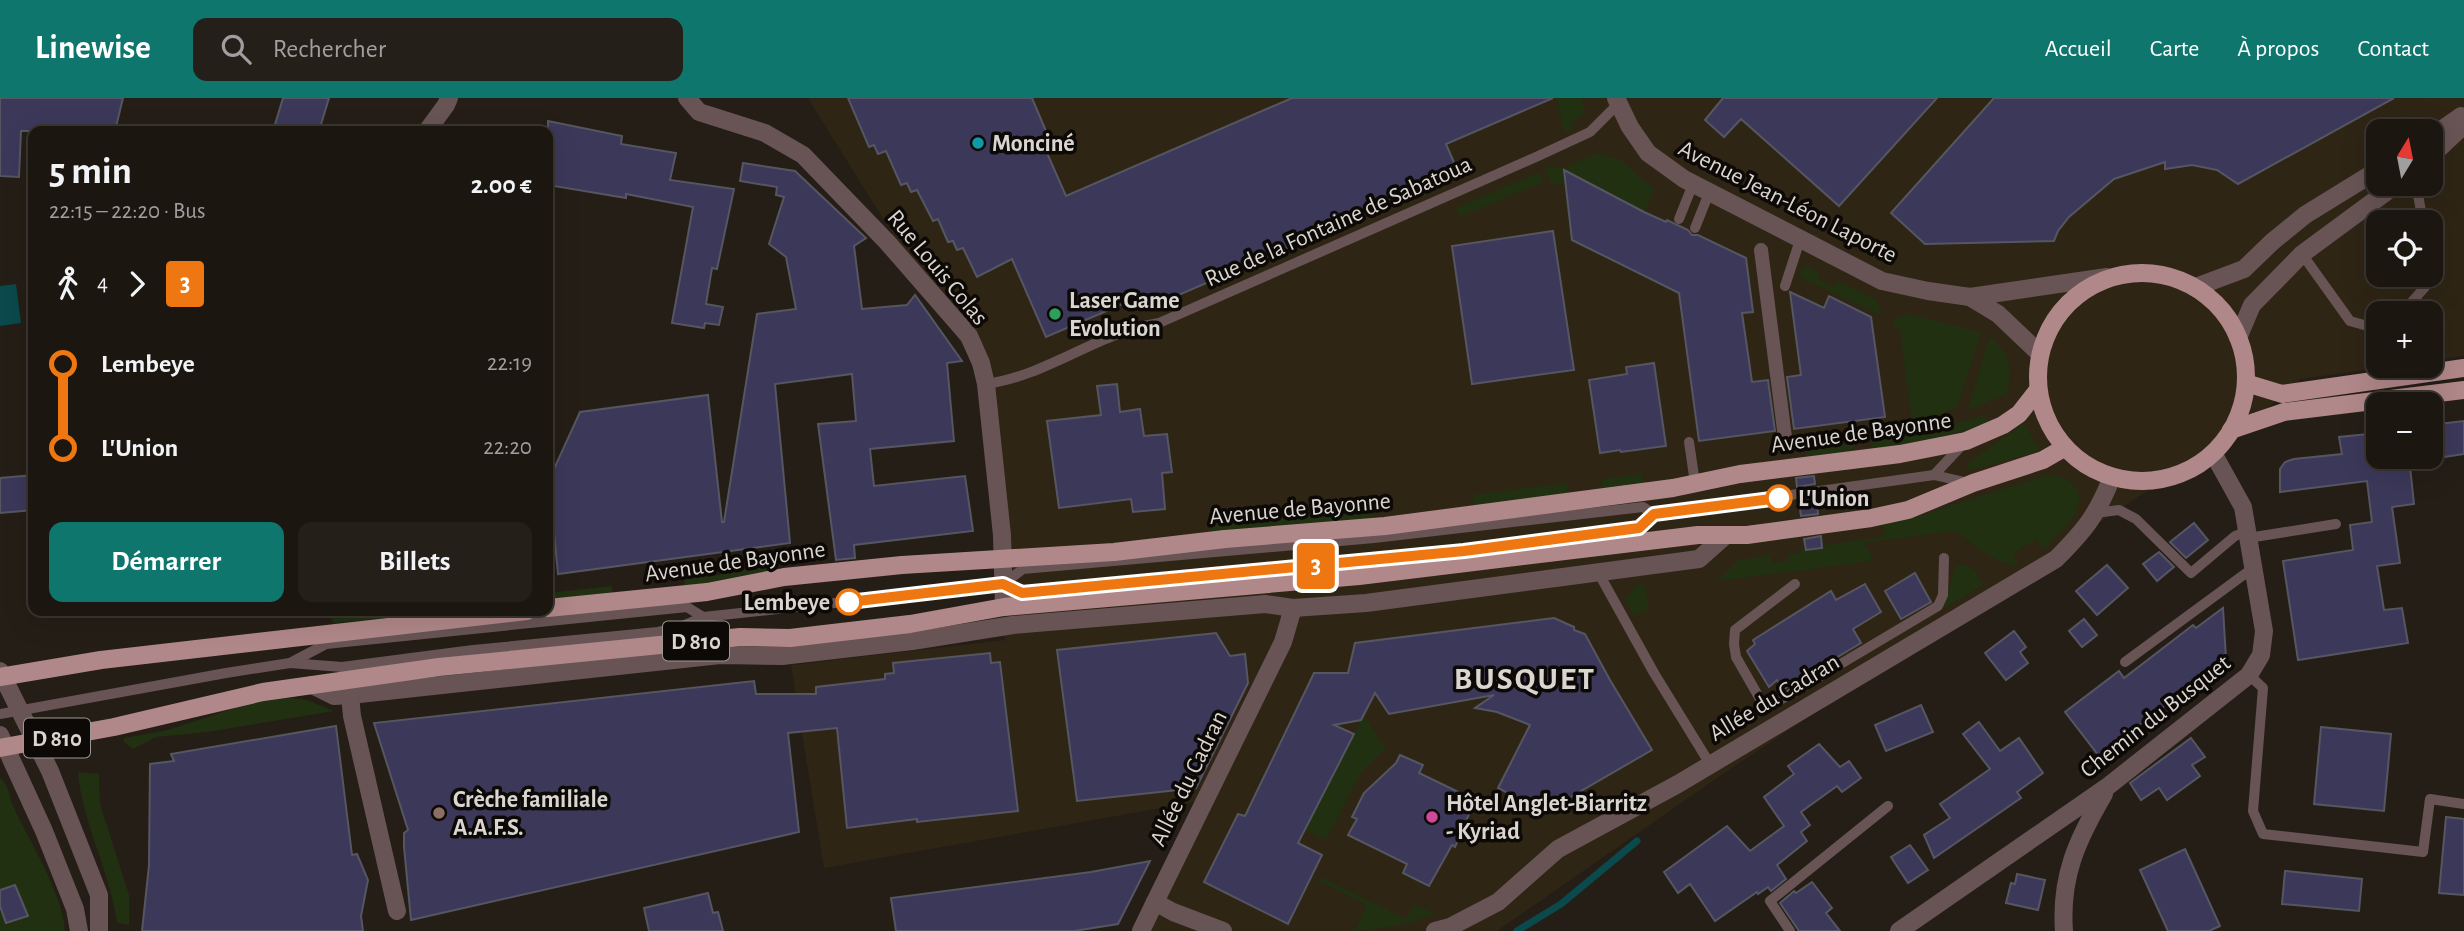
<!DOCTYPE html>
<html lang="fr">
<meta charset="utf-8">
<style>
body{margin:0;font-family:"Alegreya Sans",sans-serif;background:#251f19;color:#f1f3f6;height:100vh;display:flex;flex-direction:column;font-size:26px;white-space:nowrap}
*{box-sizing:border-box;margin:0}
p{font-size:23px;color:#a09f9f}
.icon{flex:none;width:38px;height:38px;fill:none;stroke:currentColor;stroke-width:2;stroke-linecap:round;stroke-linejoin:round}
.map{position:relative;flex:1;overflow:hidden}
.panel{position:absolute;left:28px;top:28px;width:525px;height:490px;display:flex;flex-direction:column;background:#1c1610;border-radius:14px;box-shadow:0 7px 28px #0002,0 0 0 2px #3a3530}
.panel>*{flex:none}
.badge{padding:0 14px;border-radius:5px;font-size:24px;line-height:46px}
.needle{width:46px;rotate:10deg}
.controls{position:absolute;left:2366px;top:21px;display:grid;gap:14px}
.controls a{display:grid;place-items:center;width:77px;height:77px;border-radius:14px;background:#1c1610;box-shadow:0 7px 28px #0002,0 0 0 2px #3a3530;font-size:35px}
.map>.badge{position:absolute;translate:-50% -50%;box-shadow:0 0 0 4px #fff}
.legs{display:flex;align-items:center;gap:10px;height:77px;padding:0 21px;font-size:23px}
.legs p{margin-inline-start:auto}
.headline{display:flex;align-items:center;justify-content:space-between;height:119px;padding:0 21px}
h1{font-size:38px;font-weight:700;line-height:52px}
.cta{display:flex;gap:14px;margin-top:auto;padding:14px 21px}
.cta a{flex:1;height:80px;border-radius:14px;background:#0f766e;color:#fff;font-size:28px;font-weight:700;line-height:80px;text-align:center}
.cta a+a{background:#251f19;color:#f1f3f6}
ul{padding:0 21px;list-style:none}
li{display:flex;align-items:center;gap:24px;height:84px;font-size:26px}
li i{display:grid;place-items:center;width:10px;height:100%;margin:0 9px;background:currentColor}
li i::after{content:'';width:18px;height:18px;margin:-9px;border:5px solid;border-radius:50%;background:#1c1610}
li p{margin-inline-start:auto}
li:first-child i{background:linear-gradient(#0000 50%,currentColor 0)}
li:last-child i{background:linear-gradient(currentColor 50%,#0000 0)}
header{display:flex;align-items:center;gap:42px;box-sizing:border-box;height:98px;padding:0 35px;background:#0f766e;color:#fff}
header strong{font-size:33px}
nav{display:flex;gap:38px;margin-inline-start:auto;font-size:24px}
.search{width:490px;height:63px;background:#251f19;display:flex;align-items:center;gap:18px;box-sizing:border-box;padding:0 24px;border-radius:14px;color:#a09f9f;font-size:26px}
.map>svg:first-child{display:block}
</style>
<header>
<strong>Linewise</strong>
<div class="search"><svg class="icon" aria-label="search" viewBox="0 0 24 24"><circle cx="10" cy="10" r="6"/><path d="M15 15l6 6"/></svg>Rechercher</div>
<nav><a>Accueil</a><a>Carte</a><a>À propos</a><a>Contact</a></nav>
</header>
<div class="map">
<svg width="2464" height="833" viewBox="0 0 2464 833">
<rect width="100%" height="100%" fill="#251e16"/>
<path fill="#2e2515" fill-rule="evenodd" d="M808 0H2464V258L2431 263V215H2378V268H2396L2301 281 2256 320 1717 680 1497 833H1151L1212 701 824 770 791 567 1005 542 987 347 986 286ZM2378 33H2431V86H2378ZM2378 124H2431V177H2378Z"/>
<g fill="#213011">
<path d="M1557 0H1581L1586 15 1572 24 1574 31 1568 34 1563 31Z"/>
<path d="M1597 55 1622 63 1641 81 1655 91 1644 114 1571 76 1565 77V85L1552 87 1545 71 1553 68 1563 71Z"/>
<path d="M1540 74 1543 84 1465 117H1459L1456 113 1458 109Z"/>
<path d="M1805 167 1819 175 1817 180 1835 189 1838 184C1853 191 1884 198 1880 217L1799 179Z"/>
<path d="M1907 216 1981 234 1959 304 1955 312 1912 323 1900 231 1892 227 1895 220Z"/>
<path d="M1990 239C2010 254 2013 271 2007 295L1977 309 1968 311Z"/>
<path d="M1983 318 1989 325C1950 338 1912 346 1872 351L1871 342 1930 333Z"/>
<path d="M2024 325 2039 351 2036 354 1980 370 1967 371 1968 365Z"/>
<path d="M1852 345 1853 353 1807 359 1806 351Z"/>
<path d="M1642 376 1643 387 1602 392 1601 381Z"/>
<path d="M2047 377C2057 377 2066 379 2073 386 2093 408 2058 438 2042 451L2036 441 2013 455 2017 468C1993 465 1975 447 1956 433L1867 444 1864 448 1872 456 1871 463 1718 483 1739 462 1770 457 1772 465 1788 463V456L1802 454V450L1884 439 1882 425 1915 419Z"/>
<path d="M1567 385 1569 397 1474 409 1472 397Z"/>
<path d="M1373 411 1374 422 1211 437 1210 425Z"/>
<path d="M773 466 774 472 685 489 684 481 713 478Z"/>
<path d="M1962 466 1975 472 1983 487 1943 511 1956 468Z"/>
<path d="M1644 486 1649 510 1634 518 1626 503 1635 488Z"/>
<path d="M612 488V497L548 504V495Z"/>
<path d="M386 513H469L333 525 332 519Z"/>
<path d="M1336 574 1386 651 1362 673 1326 742 1273 715 1308 725 1360 624 1327 575Z"/>
<path d="M283 599 307 602 334 613 207 634 156 639 133 651 124 644V640L168 632 244 607Z"/>
<path d="M78 674 99 676 100 706 129 797V827L117 825C110 772 82 725 78 674Z"/>
<path d="M0 680C9 687 9 698 13 708 29 743 63 796 65 833H0Z"/>
<path d="M1321 779 1406 821 1414 806 1436 816 1401 827 1355 833 1367 807 1319 783Z"/>
</g>
<path fill="#0a494c" d="M16 186 21 225 0 228V188Z"/>
<g fill="none" stroke-linecap="round" stroke-linejoin="round">
<path stroke="#0a494c" stroke-width="7" d="M1517 833 1561 806 1637 743"/>
</g>
<g fill="#3b385a" stroke="#565662" stroke-width="2">
<path d="M0 0H123L115 33H21L19 79 0 78Z"/>
<path d="M283 0H329L319 33H273Z"/>
<path d="M848 0H1032L1054 52 1047 55 1066 98 1292 0H1553L1446 46 1459 76 1144 212 1139 199 1046 239 1012 161 977 179 963 150 957 152 953 143 948 144 938 121 933 123 917 92 911 94 907 85 901 87 886 53 878 56 874 47 869 49Z"/>
<path d="M1723 0H1937L1839 108 1741 21 1724 39 1705 22Z"/>
<path d="M1994 0H2394L2238 86 2217 72 2192 67 2165 71V64L2114 81 2069 119 2058 133 2054 143 1925 146 1891 115Z"/>
<path d="M548 23 622 38 621 46 676 55 670 82 734 91 717 171 712 170 706 206 723 209 719 227 705 225 704 230 672 225 693 109 626 96V100L548 87Z"/>
<path d="M743 65 795 73 866 140 854 148 862 211 907 207 915 197 962 263 947 265 954 343 870 351 874 388 965 378 973 433 854 447 855 460 836 462 818 326 856 323 852 276 775 286 790 445 558 476 549 382 580 314 708 297 722 424H724L757 216 796 211 786 159 769 146 784 99 776 97 777 89 740 83Z"/>
<path d="M1564 72 1644 114 1666 124 1667 122 1688 132 1692 137H1698L1746 160 1753 214 1742 215 1752 284 1768 282 1775 333 1699 343 1679 195 1572 142Z"/>
<path d="M1553 133 1574 272 1472 286 1452 148Z"/>
<path d="M1790 194 1824 210 1829 198 1871 219 1885 319 1794 331 1787 279 1801 277Z"/>
<path d="M1654 265 1666 348 1621 354 1620 352 1600 355 1589 282 1627 276 1626 269Z"/>
<path d="M1117 286 1120 314 1140 311 1144 338 1167 336 1172 374 1162 375 1165 411 1133 414 1131 401 1059 410 1047 323 1101 317 1097 288Z"/>
<path d="M2464 323V356L2431 361V327Z"/>
<path d="M2378 335V359H2409L2414 406 2392 409 2400 465 2377 468 2384 512 2402 510 2408 545 2298 562 2283 463 2353 452 2350 427 2372 424 2367 383 2280 394V371L2285 364 2294 361 2342 356 2339 339Z"/>
<path d="M33 377V412L0 415V380Z"/>
<path d="M1814 378 1815 386 1797 389 1796 380Z"/>
<path d="M1817 401 1818 416 1801 418 1799 403Z"/>
<path d="M2194 425 2208 442 2186 460 2170 444Z"/>
<path d="M1821 438 1822 450 1806 452 1804 441Z"/>
<path d="M2159 454 2174 469 2157 483 2143 466Z"/>
<path d="M2107 467 2128 490 2097 517 2076 493Z"/>
<path d="M1915 475 1931 504 1901 521 1885 493Z"/>
<path d="M1865 486 1881 514 1853 531 1861 545 1782 592 1777 582 1769 589 1747 553 1755 546 1753 542 1831 493 1836 502Z"/>
<path d="M2223 510 2226 561 2099 658 2065 614 2119 573 2124 580 2193 527 2196 530Z"/>
<path d="M1554 520 1574 529V532L1585 536 1610 582 1652 652 1567 701 1565 697 1540 711 1498 690 1530 627 1497 614 1475 610 1494 597 1389 616 1375 595 1361 622 1334 627 1354 636 1298 745 1322 757 1288 826 1204 784 1238 716 1245 718 1314 575H1348L1355 545Z"/>
<path d="M2084 521 2097 537 2082 549 2069 533Z"/>
<path d="M2014 533 2026 549 2020 554 2028 565 2006 582 1985 555Z"/>
<path d="M1216 535 1230 558 1245 556 1248 585 1196 690 1077 703 1057 552Z"/>
<path d="M990 555 991 565 1000 564 1018 713 917 724V721L847 730 837 630 788 635 799 734 411 822 404 749V735L408 732 374 625 754 583 756 596H816V589L885 581V576L894 575 893 565Z"/>
<path d="M1921 607 1933 634 1886 653 1875 627Z"/>
<path d="M1979 624 2000 653 2019 640 2043 675 2017 694 2021 700 1934 760 1924 737 1950 720 1940 706 1990 671 1963 636Z"/>
<path d="M336 628 352 757 357 756 368 782 361 818 363 833H142L149 767 150 666 174 663 171 656Z"/>
<path d="M2321 629 2391 636 2384 713 2314 706Z"/>
<path d="M2191 640 2205 659 2192 667 2200 678 2167 702 2159 690 2141 702 2130 685Z"/>
<path d="M1819 646 1840 669 1849 663 1861 680 1842 694 1837 688 1801 714 1810 727 1801 734 1807 743 1777 767 1786 781 1771 793 1768 789 1758 796 1757 794 1715 823 1690 786 1678 795 1664 774 1727 728 1750 753 1784 728 1764 699 1794 676 1788 668Z"/>
<path d="M1400 657 1423 667 1419 675 1475 702 1455 749 1452 747 1429 788 1403 775 1407 766 1348 737 1357 721 1352 719 1364 695 1396 665Z"/>
<path d="M2446 719 2464 721V797L2439 795Z"/>
<path d="M1910 747 1928 772 1908 785 1891 759Z"/>
<path d="M2185 751 2220 828 2209 833H2168L2140 772Z"/>
<path d="M1150 763 1118 826 1074 833H896L891 800 1091 774Z"/>
<path d="M2285 773 2362 781 2359 813 2282 806Z"/>
<path d="M2017 776 2045 782 2038 812 2006 805 2011 785 2015 786Z"/>
<path d="M1812 784 1832 810 1826 815 1840 833H1799L1780 805 1794 793 1796 795Z"/>
<path d="M15 787 28 818 6 825 0 808V792Z"/>
<path d="M708 795 713 815 718 814 723 833H649L644 810Z"/>
</g>
<g fill="none" stroke-linecap="round" stroke-linejoin="round">
<g stroke="#685455" stroke-width="10">
<path d="M2416 86 2423 124"/>
<path d="M1679 121 1693 86"/>
<path d="M1695 130 1709 95"/>
<path d="M2302 156 2350 223 2378 231"/>
<path d="M1785 188 1800 142"/>
<path d="M2402 215 2433 180 2431 166"/>
<path d="M986 286C1047 278 1098 234 1159 225L1536 59 1590 34 1620 4"/>
<path d="M1689 344 1695 385"/>
<path d="M1934 377 1963 346"/>
<path d="M2095 415 2119 412 2136 421 2191 475 2235 438 2247 433"/>
<path d="M2248 440 2336 426"/>
<path d="M1598 474 1654 575 1710 666"/>
<path d="M1003 486 1023 471 1374 440 1643 409 1654 416"/>
<path d="M1795 486 1735 532 1734 546 1736 559 1760 601 1775 605 1938 508 1943 497 1944 460"/>
<path d="M2125 564 2253 470"/>
<path d="M290 565 326 546 687 509 703 519"/>
<path d="M2249 577 2263 590 2253 713 2263 736 2423 754 2430 701 2464 706"/>
<path d="M0 616 226 575 290 565 342 569 473 552 658 534 680 529 703 519 1003 487 1022 495 1464 453 1639 430 1654 416 1934 377 1969 385"/>
<path d="M1790 833 1770 803 1888 708"/>
</g>
<path stroke="#685455" stroke-width="14" d="M1761 152 1786 347"/>
<g stroke="#685455" stroke-width="18">
<path d="M687 0 699 14 765 35 803 57 887 144 969 238 981 265 986 286 1002 437 1004 509"/>
<path d="M427 33 446 7 449 0"/>
<path d="M2431 39 2461 18"/>
<path d="M2431 58 2464 27"/>
<path d="M2196 189 2244 171 2272 144 2305 117 2378 72"/>
<path d="M2238 240 2252 207 2302 156 2397 86"/>
<path d="M312 587 334 598 350 597 720 557 782 558 912 543 1013 527 1265 506 1293 510 1366 505 1699 461 1726 437"/>
<path d="M350 597 352 618 397 813"/>
<path d="M1141 833 1155 804"/>
<path d="M1223 833 1173 814 1155 804 1283 544 1293 510"/>
<path d="M1435 833 1450 829 1498 804 1558 751 1678 686 2056 461C2085 432 2097 417 2112 379"/>
<path d="M1899 833 2107 689 2249 577 2261 557 2264 533 2243 409 2213 355"/>
<path d="M2064 833C2060 779 2077 742 2104 696"/>
</g>
<g stroke="#685455" stroke-width="18">
<path d="M1616 0 1630 29 1648 55 1684 81 1882 183 1928 193 1970 199 2107 179"/>
<path d="M1970 199 1998 216 2039 255"/>
<path d="M0 573 50 673 99 797V833"/>
<path d="M0 637 44 733 75 811 79 833"/>
</g>
<g stroke="#b1888a" stroke-width="18">
<circle cx="2142" cy="279" r="104"/>
<path d="M2246 285 2282 296 2464 270"/>
<path d="M2231 332 2284 314 2464 292"/>
<path d="M548 510 707 494 784 479 902 467 1114 454 1225 441 1385 428 1673 390 1740 376 1900 356 1966 343 2003 327 2019 316 2037 293"/>
<path d="M0 579 101 562 527 513"/>
<path d="M0 650 114 629 263 594 439 569 740 539 790 540 910 526 1004 509 1359 478 1698 437H1747L1871 420 1908 412 1973 385 2043 362 2064 350"/>
</g>
</g>
<g fill="none" stroke-linecap="round" stroke-linejoin="round">
<defs>
<path id="line-1" d="M849 504 1003 486 1022 495 1464 453 1639 430 1654 416 1779 400"/>
</defs>
<use href="#line-1" stroke="#fff" stroke-width="16"/>
<use href="#line-1" stroke="#e71" stroke-width="10"/>
</g>
<circle fill="#0f9aa8" stroke="#0c0906" stroke-width="2.5" cx="978" cy="45" r="7"/>
<circle fill="#2e9e5b" stroke="#0c0906" stroke-width="2.5" cx="1055" cy="216" r="7"/>
<g fill="#fff" stroke="#e71" stroke-width="3.5">
<circle cx="1779" cy="400" r="12"/>
<circle cx="849" cy="504" r="12"/>
</g>
<circle fill="#8d6e63" stroke="#0c0906" stroke-width="2.5" cx="439" cy="715" r="7"/>
<circle fill="#d1479c" stroke="#0c0906" stroke-width="2.5" cx="1432" cy="719" r="7"/>
<g text-anchor="middle" stroke-width="7" stroke-linejoin="round" paint-order="stroke">
<g fill="#0c0906" stroke="#9c9893" stroke-width="2">
<rect x="663" y="523.5" width="66" height="39" rx="5"/>
<rect x="24" y="620.5" width="66" height="39" rx="5"/>
</g>
<g font-size="23" font-weight="bold" fill="#dad5d0">
<text x="696" y="551">D 810</text>
<text x="57" y="648">D 810</text>
</g>
<g font-size="24" font-weight="bold" fill="#dad5d0" stroke="#0c0906" text-anchor="start">
<text x="992" y="53">Monciné</text>
<text x="1069" y="210">Laser Game<tspan x="1069" dy="28">Evolution</tspan></text>
<text x="453" y="709">Crèche familiale<tspan x="453" dy="28">A.A.F.S.</tspan></text>
<text x="1446" y="713">Hôtel Anglet-Biarritz<tspan x="1446" dy="28">- Kyriad</tspan></text>
</g>
<g font-size="24" fill="#dad5d0" stroke="#0c0906">
<text transform="translate(1788 103) rotate(27)" y="8">Avenue Jean-Léon Laporte</text>
<text transform="translate(1338 123) rotate(-24)" y="8">Rue de la Fontaine de Sabatoua</text>
<text transform="translate(938 169) rotate(50)" y="8">Rue Louis Colas</text>
<text transform="translate(1861 334) rotate(-8)" y="8">Avenue de Bayonne</text>
<text transform="translate(1300 410) rotate(-5)" y="8">Avenue de Bayonne</text>
<text transform="translate(735 463) rotate(-8)" y="8">Avenue de Bayonne</text>
<text transform="translate(1774 599) rotate(-31)" y="8">Allée du Cadran</text>
<text transform="translate(2155 618) rotate(-38)" y="8">Chemin du Busquet</text>
<text transform="translate(1188 680) rotate(-64)" y="8">Allée du Cadran</text>
</g>
<g font-size="24" font-weight="bold" fill="#dad5d0" stroke="#0c0906" text-anchor="start">
<text x="1798" y="408">L'Union</text>
<text x="830" y="512" text-anchor="end">Lembeye</text>
</g>
<g font-size="32" font-weight="bold" letter-spacing="2" fill="#dad5d0" stroke="#0c0906">
<text x="1525" y="591">BUSQUET</text>
</g>
</g>
</svg>
<div class="controls">
<a><svg class="needle" viewBox="-14 -14 28 28"><path d="M0-13l5 13h-10z" fill="#e53935"/><path d="M0 13l5-13h-10z" fill="#a09f9f"/></svg></a>
<a><svg class="icon" aria-label="locate" viewBox="0 0 24 24"><circle cx="12" cy="12" r="6"/><path d="M12 2v4M12 18v4M2 12h4M18 12h4"/></svg></a>
<a>+</a>
<a>−</a>
</div>
<b class="badge" style="left:1316px;top:468px;background:#e71;color:#fff">3</b>
<section class="panel">
<div class="headline"><div><h1>5 min</h1><p>22:15 – 22:20 · Bus</p></div><b>2.00 €</b></div>
<div class="legs"><svg class="icon" aria-label="walk" viewBox="0 0 24 24"><circle cx="13" cy="4" r="2"/><path d="M13 8l-2 6 4 7M11 14l-3 7M7 12l3-4h3l4 4"/></svg>4<svg class="icon" aria-label="forward" viewBox="0 0 24 24"><path d="M9 5l7 7-7 7"/></svg><b class="badge" style="background:#e71;color:#fff">3</b></div>
<ul>
<li><i style="color:#e71"></i><b>Lembeye</b><p>22:19</p></li>
<li><i style="color:#e71"></i><b>L'Union</b><p>22:20</p></li>
</ul>
<div class="cta"><a>Démarrer</a><a>Billets</a></div>
</section>
</div>
